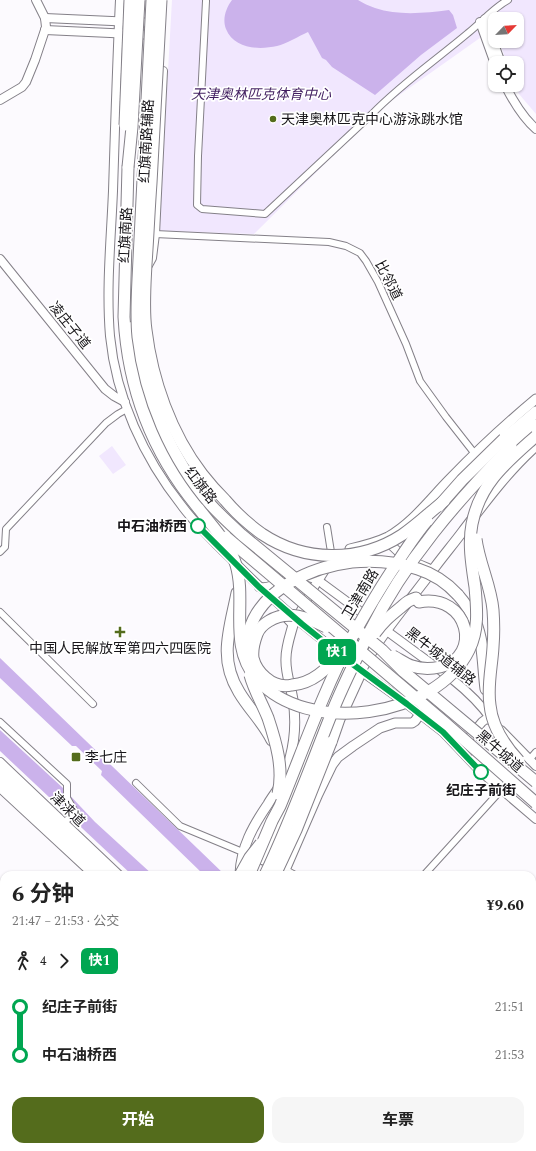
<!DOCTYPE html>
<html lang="zh">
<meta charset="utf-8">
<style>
body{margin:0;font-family:Spectral,"Noto Sans SC",serif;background:#f6f6f6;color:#222;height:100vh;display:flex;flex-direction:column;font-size:15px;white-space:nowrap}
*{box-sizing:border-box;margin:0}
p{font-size:13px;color:#767676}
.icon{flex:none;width:22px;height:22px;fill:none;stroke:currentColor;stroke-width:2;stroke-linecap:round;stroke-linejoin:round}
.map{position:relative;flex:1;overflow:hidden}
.drawer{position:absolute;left:0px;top:871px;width:536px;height:280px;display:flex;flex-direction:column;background:#fff;border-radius:12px 12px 0 0;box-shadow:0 1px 3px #0004}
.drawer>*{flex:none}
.badge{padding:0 8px;border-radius:6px;font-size:14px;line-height:26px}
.needle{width:26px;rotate:65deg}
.controls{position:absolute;left:488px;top:12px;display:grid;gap:8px}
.controls a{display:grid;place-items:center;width:36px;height:36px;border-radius:8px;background:#fff;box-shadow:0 1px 3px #0004;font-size:20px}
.map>.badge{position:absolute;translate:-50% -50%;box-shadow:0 0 0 2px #fff}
.legs{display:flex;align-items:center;gap:6px;height:44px;padding:0 12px;font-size:13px}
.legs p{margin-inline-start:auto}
.headline{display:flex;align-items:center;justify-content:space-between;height:68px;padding:0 12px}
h1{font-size:22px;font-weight:700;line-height:30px}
.action{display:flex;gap:8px;margin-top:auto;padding:8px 12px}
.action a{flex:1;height:46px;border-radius:12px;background:#546c1c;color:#fff;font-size:16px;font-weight:700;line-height:46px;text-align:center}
.action a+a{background:#f6f6f6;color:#222}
ul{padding:0 12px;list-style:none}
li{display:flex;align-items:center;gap:14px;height:48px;font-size:15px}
li i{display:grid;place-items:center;width:6px;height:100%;margin:0 5px;background:currentColor}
li i::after{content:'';width:10px;height:10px;margin:-5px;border:3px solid;border-radius:50%;background:#fff}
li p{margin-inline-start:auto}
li:first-child i{background:linear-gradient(#0000 50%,currentColor 0)}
li:last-child i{background:linear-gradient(currentColor 50%,#0000 0)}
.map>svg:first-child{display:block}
</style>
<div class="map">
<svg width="536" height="1151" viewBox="0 0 536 1151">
<rect width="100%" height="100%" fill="#fcfafe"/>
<g fill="#f1e7fe">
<path d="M172 0H536V114L519 94 516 85H517V63H507L499 41H517V19H495V30L494 28 381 108 254 234 159 231Z"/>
<path d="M112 446 126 465 113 474 99 456Z"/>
</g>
<g fill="#cbb2eb">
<path d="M232 0H358C363 3 369 6 375 8 399 16 425 13 449 10L453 15 457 28 421 55 375 95 332 67 326 60 322 58 308 32C299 36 286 44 277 46 259 50 234 49 226 29 222 19 226 8 232 0Z"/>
<path d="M0 658 225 875H204L101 775 102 771 76 746H72L0 678Z"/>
<path d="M0 730 63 788 95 822 153 875H132L0 751Z"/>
<path d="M10 1147H33L30 1151H7Z"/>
<path d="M432 1147H468L472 1151H437Z"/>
<path d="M495 1147H516L520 1151H499Z"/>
</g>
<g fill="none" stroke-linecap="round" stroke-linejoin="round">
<defs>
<g id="street">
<path d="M206 1 198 156 197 205 202 209 265 214 372 114C401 84 436 60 468 33 482 22 493 8 508 0"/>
<path d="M155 234 329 242 346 246 360 253 366 261 378 282 406 344 420 381 446 417 475 454"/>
<path d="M327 527 331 552"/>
<path d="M0 552 5 547 6 529 106 423 118 414 127 409"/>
<path d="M0 612 93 704"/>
<path d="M0 722 67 784V798L75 812 64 823"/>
<path d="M529 760 536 752"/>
<path d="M136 783 180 826 245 853"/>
<path d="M282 868 295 875"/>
<path d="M424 875 502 789"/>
<path d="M532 991 536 993"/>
<path d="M0 1142 4 1136"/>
<path d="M170 1147 195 1151"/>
<path d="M527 1147 532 1151"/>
<path d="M140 1151 151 1147"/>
<path d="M228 1151 252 1147"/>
</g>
<g id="secondary">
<path d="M120 0C117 63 115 127 113 191 111 239 106 288 110 336 116 398 144 458 182 506 194 522 208 536 222 550 235 562 247 575 260 587 275 600 289 614 305 626 317 636 330 646 343 657"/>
<path d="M45 18 156 23"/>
<path d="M485 19 501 63"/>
<path d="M480 22 495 64"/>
<path d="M45 30 154 35"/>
<path d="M505 85C513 101 522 117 536 129"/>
<path d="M0 100 22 87 26 82 35 60 46 27 45 18 36 0"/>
<path d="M0 259 105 389 114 396 125 402"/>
<path d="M147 267 152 258 155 234 163 71"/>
<path d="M132 326C133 377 149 420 175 464 184 478 193 493 204 506 223 528 247 547 269 565L274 569 285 571"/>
<path d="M390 537V544C399 554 415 563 428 568"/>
<path d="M302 575 318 580 323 584 452 679C467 691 480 703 491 719"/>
<path d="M259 587C269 588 275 586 278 576"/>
<path d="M282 613 293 625 299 614 318 580"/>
<path d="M358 669 407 704 443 732 481 772 536 819"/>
<path d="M501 730 536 766"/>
<path d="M467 746 468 739 482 722 486 719 493 721"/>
<path d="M476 756 493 775 499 784"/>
<path d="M0 762 119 875"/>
<path d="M0 788 94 875"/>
<path d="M403 1147 407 1151"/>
<path d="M363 1151 367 1147"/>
</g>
<g id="primary">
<path d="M350 549C363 546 376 543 388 537 413 523 431 498 451 478 478 450 506 424 536 399"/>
<path d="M318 580 328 564"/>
<path d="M361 671C381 633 410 601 435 567 444 555 454 543 463 531 486 501 508 471 536 446"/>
<path d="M0 771 112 875"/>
<path d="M0 781 101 875"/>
<path d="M263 860C293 794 317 726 347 660"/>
<path d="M285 870 318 794 332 765 338 757 353 746 380 728 395 723H412L415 721 420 714"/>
<path d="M240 874C241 847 253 826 268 804 272 797 277 791 281 784 285 776 288 766 290 758 295 739 296 719 293 700 291 686 285 673 286 658 286 647 290 636 293 625"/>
<path d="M59 1151 62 1147"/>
<path d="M95 1151 98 1147"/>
<path d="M105 1151 109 1147"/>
</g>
<g id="highway">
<path d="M128 167 124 317C128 390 152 453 199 509"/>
<path d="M504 439 536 412"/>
<path d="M511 446 536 425"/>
<path d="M237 593C230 629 218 658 239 692 249 709 263 722 272 740"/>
<path d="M458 595C465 603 471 612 475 621 484 643 483 666 486 689"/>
<path d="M331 742 339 719 361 671"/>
<path d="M69 1151 72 1147"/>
<path d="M83 1151 86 1147"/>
</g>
</defs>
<use href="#street" stroke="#848088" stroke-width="8"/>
<use href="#secondary" stroke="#848088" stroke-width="10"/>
<use href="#primary" stroke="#848088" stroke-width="11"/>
<use href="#highway" stroke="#848088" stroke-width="13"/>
<use href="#street" stroke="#fff" stroke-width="6"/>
<use href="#secondary" stroke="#fff" stroke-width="8"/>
<use href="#primary" stroke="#fff" stroke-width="9"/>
<use href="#highway" stroke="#fff" stroke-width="11"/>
<defs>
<path id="primary-bridge" d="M239 875 249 857 260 843"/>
<g id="highway-bridge">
<path d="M152 0 138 279C137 299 136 318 138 337 145 398 171 459 211 505 221 516 231 525 242 535L382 650 403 671 536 782"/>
<path d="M161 0C158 61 154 122 151 183 149 210 148 237 146 264 145 285 143 310 146 330 152 380 171 434 202 474 209 483 217 492 225 500 236 513 248 524 262 534 304 562 359 563 402 535 417 525 430 512 444 501"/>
<path d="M125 125 130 0"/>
<path d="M128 167 132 127 139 0"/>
<path d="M439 506 462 480 504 439"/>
<path d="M199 509C211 525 230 544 236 565 247 602 228 645 256 678 306 737 436 718 469 650 479 630 477 609 475 587 472 567 468 544 472 524 480 483 507 462 536 436"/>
<path d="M226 537 444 722 536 803"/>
<path d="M476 539C479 563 491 586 493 610 494 623 494 635 493 647 492 666 487 686 490 705 492 726 505 746 519 761"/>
<path d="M326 627C308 618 288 609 269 621 264 624 259 629 257 634 254 642 252 650 253 658 255 666 260 673 266 678 274 685 283 687 292 685 313 683 326 670 339 654"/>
<path d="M375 633C384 621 389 617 400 608 407 602 407 601 416 598L419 602C469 593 483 657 440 667 431 669 421 669 412 666 406 664 399 659 393 656"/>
<path d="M246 652C245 645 247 638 249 631 261 589 311 567 352 562 374 560 397 562 418 569 434 574 447 583 458 595"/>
<path d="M250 675C254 690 262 703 268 718 276 742 284 769 278 794"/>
<path d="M249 875 272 821 280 806C303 750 323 692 351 639 365 614 379 589 395 566 405 551 415 535 427 521"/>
<path d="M265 875C291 821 311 765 333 710 344 683 357 657 370 631 405 561 456 502 511 446"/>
<path d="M275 875 296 830 331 742"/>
</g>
</defs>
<use href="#primary-bridge" stroke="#848088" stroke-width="11" stroke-linecap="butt"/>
<use href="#highway-bridge" stroke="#848088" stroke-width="13" stroke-linecap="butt"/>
<use href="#primary-bridge" stroke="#fff" stroke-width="9"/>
<use href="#highway-bridge" stroke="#fff" stroke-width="11"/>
</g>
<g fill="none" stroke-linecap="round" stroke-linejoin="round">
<defs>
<path id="line-1" d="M198 526 259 587 302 624 347 660 407 704 443 732 481 772"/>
</defs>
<use href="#line-1" stroke="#fff" stroke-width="9"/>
<use href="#line-1" stroke="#00a651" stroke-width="6"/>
</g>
<g fill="#546c1c" stroke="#fff" stroke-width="1.5">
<circle cx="273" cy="119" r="4"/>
<path d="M118 626h4v4h4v4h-4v4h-4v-4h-4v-4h4z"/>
<rect x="71" y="752" width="10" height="10" rx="2"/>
</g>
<g fill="#fff" stroke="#00a651" stroke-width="2">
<circle cx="198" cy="526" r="7"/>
<circle cx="481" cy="772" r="7"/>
</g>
<g text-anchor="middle" stroke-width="3.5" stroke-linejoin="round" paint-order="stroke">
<g font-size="14" font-style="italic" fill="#401d5f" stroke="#fff">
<text x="261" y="99">天津奥林匹克体育中心</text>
</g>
<g font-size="14" fill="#18161a" stroke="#fff" text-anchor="start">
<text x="281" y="124">天津奥林匹克中心游泳跳水馆</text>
<text x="120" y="653" text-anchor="middle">中国人民解放军第四六四医院</text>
<text x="85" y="762">李七庄</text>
</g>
<g font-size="14" fill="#18161a" stroke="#fff">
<text transform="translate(146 141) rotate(-87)" y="5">红旗南路辅路</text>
<text transform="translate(125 235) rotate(-87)" y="5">红旗南路</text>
<text transform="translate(389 280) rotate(63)" y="5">比邻道</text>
<text transform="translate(70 325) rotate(51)" y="5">凌庄子道</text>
<text transform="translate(201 485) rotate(52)" y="5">红旗路</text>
<text transform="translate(360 594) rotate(-59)" y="5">卫津南路</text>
<text transform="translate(441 656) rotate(38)" y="5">黑牛城道辅路</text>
<text transform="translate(500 751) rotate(41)" y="5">黑牛城道</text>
<text transform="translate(68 809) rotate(44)" y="5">津涞道</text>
</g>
<g font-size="14" font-weight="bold" fill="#18161a" stroke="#fff" text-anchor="end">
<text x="187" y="531">中石油桥西</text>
<text x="481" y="795" text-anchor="middle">纪庄子前街</text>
</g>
</g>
</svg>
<div class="controls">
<a><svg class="needle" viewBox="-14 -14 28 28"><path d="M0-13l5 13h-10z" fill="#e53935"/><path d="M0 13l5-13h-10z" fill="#767676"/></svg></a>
<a><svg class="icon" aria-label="locate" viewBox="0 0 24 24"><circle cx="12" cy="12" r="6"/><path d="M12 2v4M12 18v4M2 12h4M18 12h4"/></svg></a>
</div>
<b class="badge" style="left:337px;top:652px;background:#00a651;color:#fff">快1</b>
<section class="drawer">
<div class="headline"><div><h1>6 分钟</h1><p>21:47 – 21:53 · 公交</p></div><b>¥9.60</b></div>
<div class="legs"><svg class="icon" aria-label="walk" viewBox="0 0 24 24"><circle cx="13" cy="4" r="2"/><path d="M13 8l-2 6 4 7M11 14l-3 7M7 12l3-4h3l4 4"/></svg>4<svg class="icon" aria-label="forward" viewBox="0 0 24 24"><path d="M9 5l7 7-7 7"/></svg><b class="badge" style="background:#00a651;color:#fff">快1</b></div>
<ul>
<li><i style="color:#00a651"></i><b>纪庄子前街</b><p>21:51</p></li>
<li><i style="color:#00a651"></i><b>中石油桥西</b><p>21:53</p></li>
</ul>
<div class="action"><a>开始</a><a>车票</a></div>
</section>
</div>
